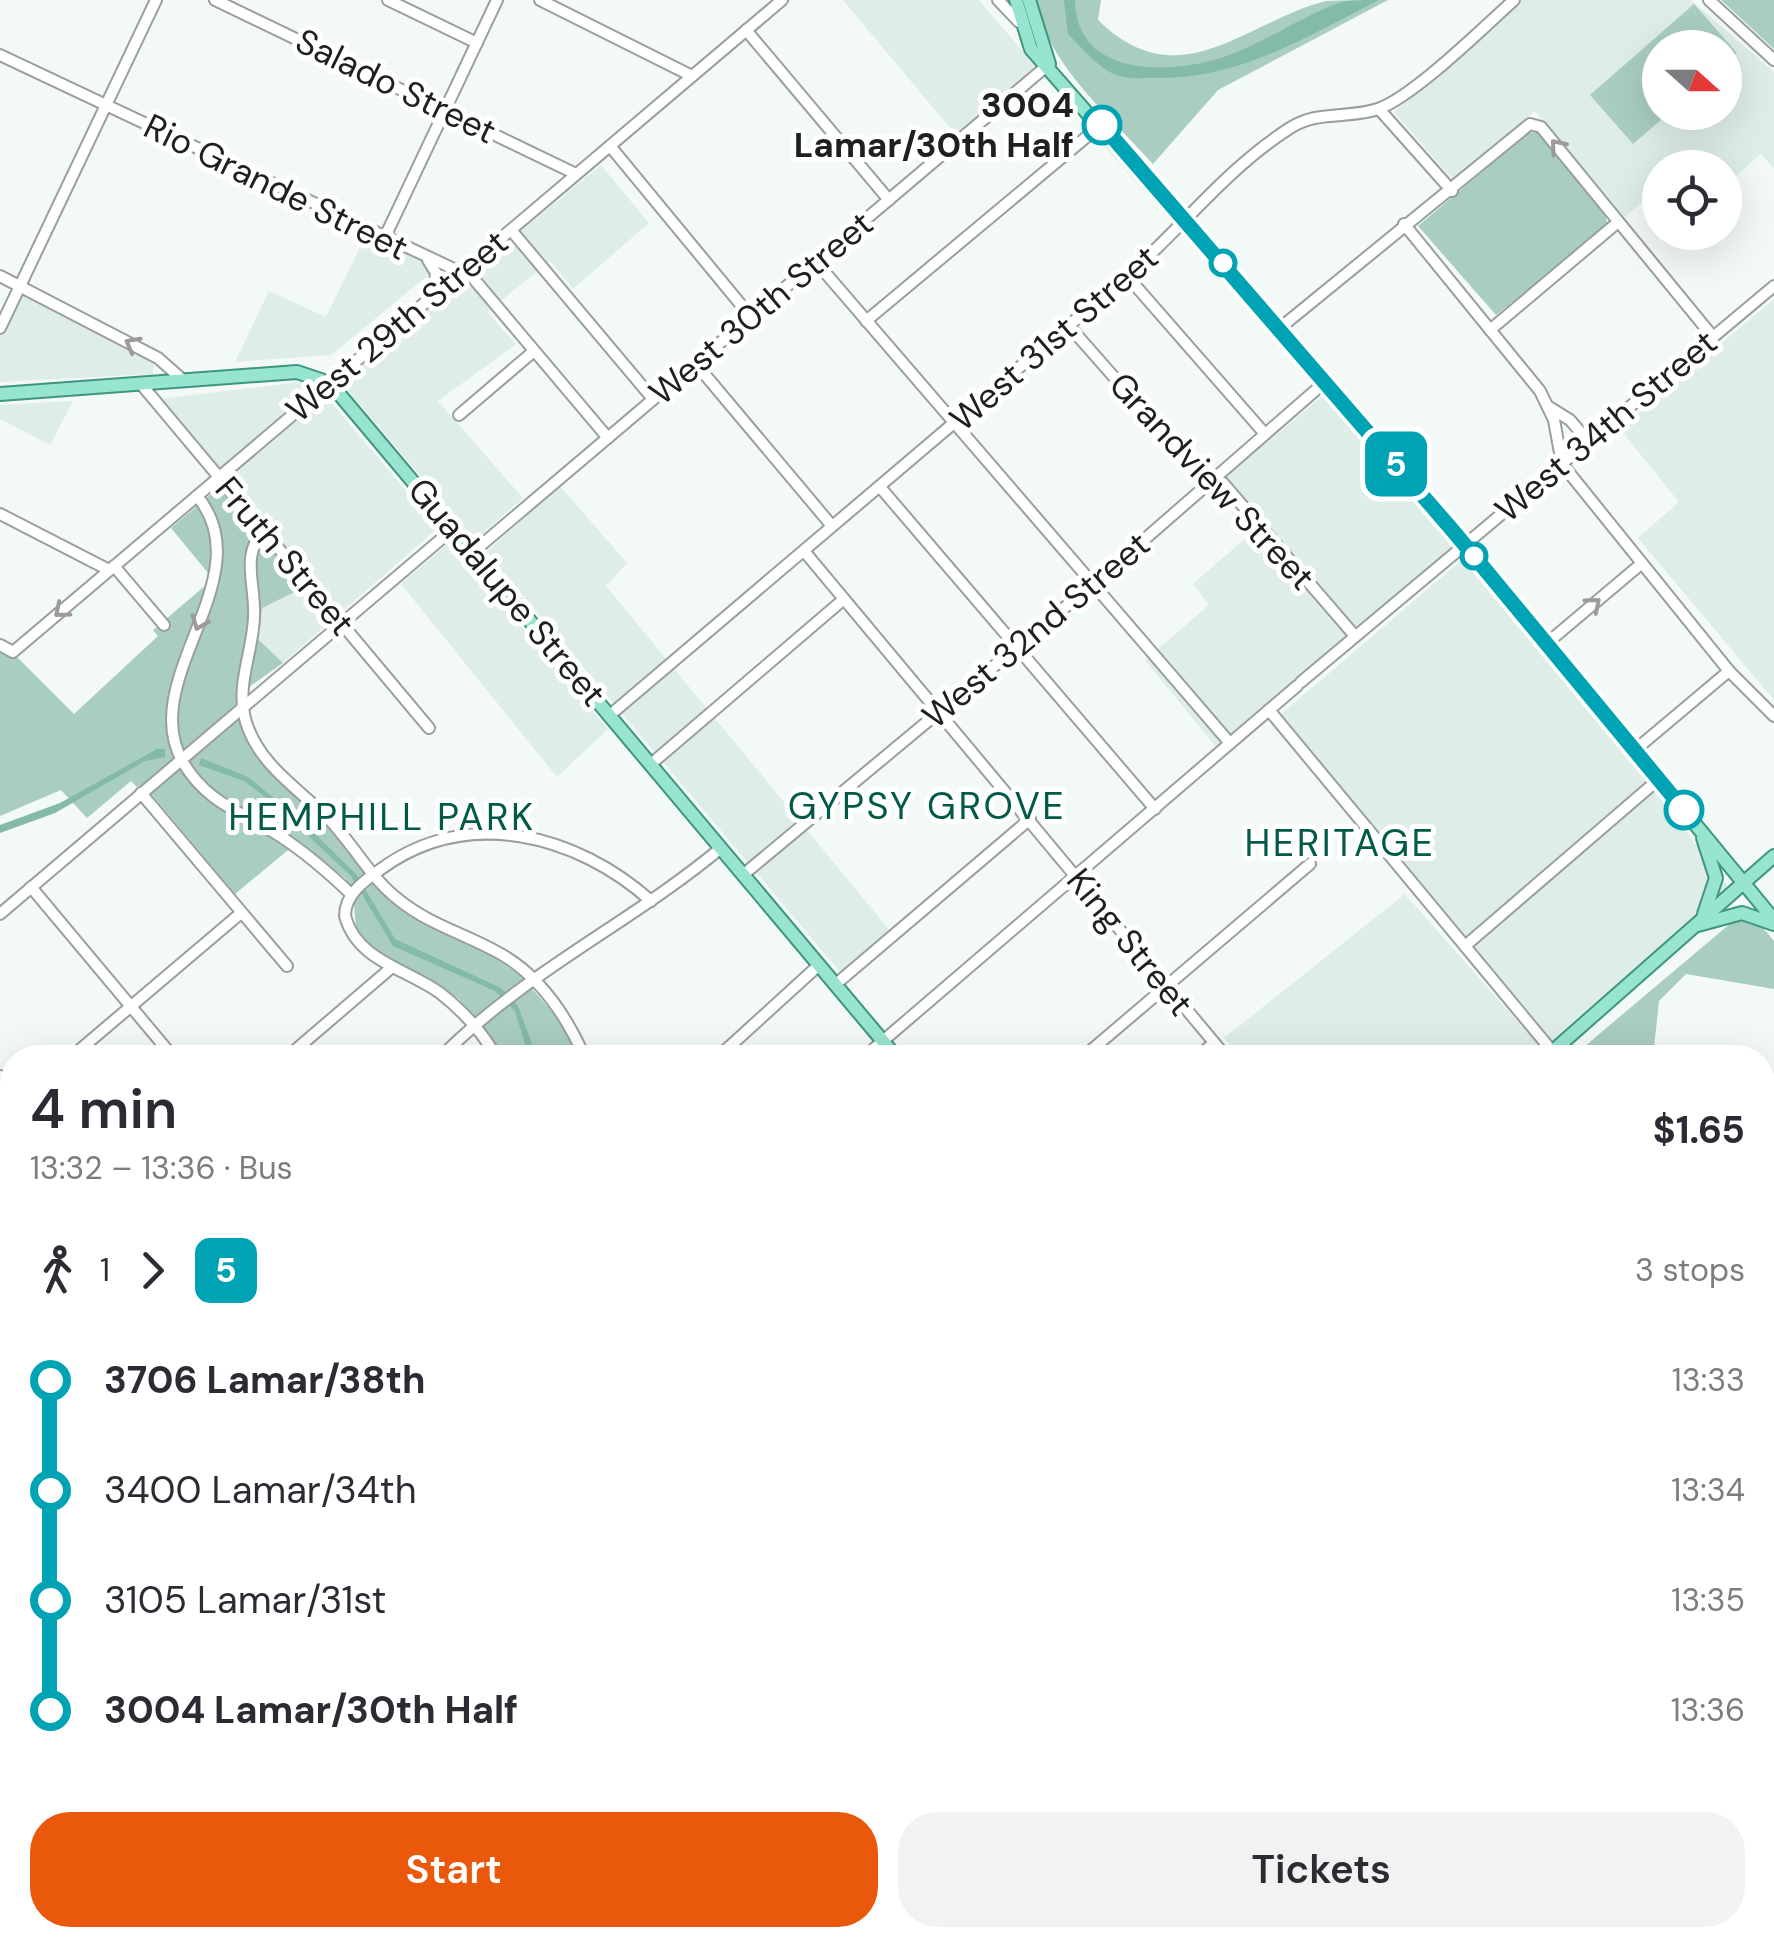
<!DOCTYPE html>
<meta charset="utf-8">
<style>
body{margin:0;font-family:"DM Sans",sans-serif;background:#f2f2f3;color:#2b2b33;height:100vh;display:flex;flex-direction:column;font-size:38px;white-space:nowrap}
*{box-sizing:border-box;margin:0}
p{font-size:32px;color:#7c7c81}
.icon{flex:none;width:55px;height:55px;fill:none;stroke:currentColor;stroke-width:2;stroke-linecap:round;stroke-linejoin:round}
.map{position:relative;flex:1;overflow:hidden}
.sheet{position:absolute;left:0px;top:1045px;width:1775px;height:902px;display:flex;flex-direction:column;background:#fff;border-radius:40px 40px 0 0;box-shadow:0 10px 40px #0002}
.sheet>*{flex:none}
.badge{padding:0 20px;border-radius:15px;font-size:35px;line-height:65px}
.needle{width:65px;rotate:111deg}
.tools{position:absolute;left:1642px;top:30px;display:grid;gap:20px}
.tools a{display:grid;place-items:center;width:100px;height:100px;border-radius:50%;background:#fff;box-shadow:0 10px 40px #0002;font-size:50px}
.map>.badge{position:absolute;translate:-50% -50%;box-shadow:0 0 0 5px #fff}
.legs{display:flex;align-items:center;gap:15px;height:110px;padding:0 30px;font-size:32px}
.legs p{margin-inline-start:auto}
.head{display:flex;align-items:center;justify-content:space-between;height:170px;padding:0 30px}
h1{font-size:55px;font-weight:600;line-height:75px}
.action{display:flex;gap:20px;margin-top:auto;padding:20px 30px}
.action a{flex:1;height:115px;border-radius:40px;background:#ea580c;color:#fff;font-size:40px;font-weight:600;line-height:115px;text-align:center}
.action a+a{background:#f2f2f3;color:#2b2b33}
ul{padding:0 30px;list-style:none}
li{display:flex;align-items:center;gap:35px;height:110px;font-size:38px}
li i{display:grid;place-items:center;width:15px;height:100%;margin:0 12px;background:currentColor}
li i::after{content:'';width:25px;height:25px;margin:-12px;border:8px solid;border-radius:50%;background:#fff}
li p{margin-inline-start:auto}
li:first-child i{background:linear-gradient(#0000 50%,currentColor 0)}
li:last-child i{background:linear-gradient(currentColor 50%,#0000 0)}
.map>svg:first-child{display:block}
</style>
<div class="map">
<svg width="1774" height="1946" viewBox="0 0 1774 1946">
<rect width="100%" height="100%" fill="#f2f9f6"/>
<g fill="#deede7" fill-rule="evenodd">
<path d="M843 0H979L1035 66 955 134Z"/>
<path d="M1522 0H1691L1774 72V169L1761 154 1728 183 1725 168 1715 167 1701 151 1682 167 1660 168V186L1625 217 1535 111 1454 181 1394 112ZM1660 48H1725V112H1660Z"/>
<path d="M601 165 649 223 573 289 550 261 487 312 516 344 438 401 523 498 475 540 340 381Z"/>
<path d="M367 233 437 268 331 355 235 362 269 291 326 317Z"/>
<path d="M20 294 154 363 153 374 0 382V335Z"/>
<path d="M1774 299V700L1638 538 1679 502 1620 429Z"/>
<path d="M302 382 315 384 438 528 283 663 258 639 262 608 317 581 158 399Z"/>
<path d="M1324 395 1454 548 1216 747 1145 660 1209 605 1193 584 1257 528 1219 482Z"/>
<path d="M73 401 50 445 0 419V405Z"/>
<path d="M560 486 627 563 606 586 890 931 841 973 486 552Z"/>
<path d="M450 542 608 729 557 777 401 584Z"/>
<path d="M1463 559 1647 781 1729 887 1552 1040 1280 715Z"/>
<path d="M1405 894 1540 1047 1528 1058 1240 1057 1224 1038Z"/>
<path d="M1774 1377V1946H1667L1658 1935H1762V1385Z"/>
</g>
<g fill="#a9cdc1">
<path d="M1036 0H1101L1098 20C1180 100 1244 22 1326 1 1344 0 1369 0 1388 0L1218 90 1153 164C1111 117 1047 65 1036 0Z"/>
<path d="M1721 0H1774V49Z"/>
<path d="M1694 4 1737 53 1725 64V48H1660V112L1669 113 1633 144 1590 95Z"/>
<path d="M1538 132 1601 202 1608 225 1496 315 1418 226 1528 133Z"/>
<path d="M217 489 226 492 307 586 262 608 258 639 283 663 239 694 237 704 243 726 386 894 422 922 486 952 521 976 564 1025 581 1057H504L459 999 385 957 364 939 356 927 353 895 346 879 299 841 235 894 143 784 137 787 131 781 87 818 61 790 0 816V651L17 657 74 714 158 636 153 630 213 579 171 528Z"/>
<path d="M1741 920 1763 928 1774 941V989L1686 974 1659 1001 1653 1057H1586L1582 1049 1598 1035 1731 923Z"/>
</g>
<g fill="#83baa8">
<path d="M1064 0H1075C1076 76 1165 75 1221 58 1263 44 1300 17 1341 2 1352 0 1367 0 1379 0 1306 37 1238 80 1154 78 1138 78 1122 80 1108 71 1093 62 1080 46 1068 34Z"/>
<path d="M157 749H165V757L145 761 55 813 0 833V825L60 803Z"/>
<path d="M201 758 248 777 307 825 313 821 310 829 356 874 395 939 501 988 518 1006 537 1057H529L515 1011 495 991 393 946 351 876 273 803 244 781 199 765Z"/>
</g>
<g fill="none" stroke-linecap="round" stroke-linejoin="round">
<defs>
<g id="minor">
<path d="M215 0 576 174"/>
<path d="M388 0 477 43"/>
<path d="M540 0 692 76"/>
<path d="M998 0 1019 22"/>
<path d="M1709 0 1774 60"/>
<path d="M746 30 889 200"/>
<path d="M0 55 473 278 608 438"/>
<path d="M1379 109 1452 191"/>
<path d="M610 146 751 317"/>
<path d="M1404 224 1540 391 1554 420 1562 464 1729 671 1774 716"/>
<path d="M511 230 653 399"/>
<path d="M384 239 497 0"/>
<path d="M428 260 436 273 434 295"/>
<path d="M816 262 1229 742"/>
<path d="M0 276 158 358 184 381"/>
<path d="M1127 276 1265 434"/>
<path d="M866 321 1102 124"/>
<path d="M1069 326 1208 484 1223 483 1355 636"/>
<path d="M0 328 156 0"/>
<path d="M1280 328 1530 124 1541 127 1713 337"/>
<path d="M1490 330 1617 223"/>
<path d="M696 364 832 526"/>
<path d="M141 384 429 728"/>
<path d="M1549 407 1570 420 1589 442"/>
<path d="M459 415 534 351"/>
<path d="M880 487 1155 809"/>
<path d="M197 496C265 577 133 681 184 764 209 805 243 812 280 836 306 853 329 873 351 894"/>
<path d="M0 514 109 570"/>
<path d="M264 531C240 554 256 586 254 617 253 652 235 686 246 722 258 762 295 787 324 814 352 841 368 876 399 900 430 925 466 934 499 953 539 975 567 1017 585 1058"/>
<path d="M804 551 1227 1058"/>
<path d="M473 552 1049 64"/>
<path d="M114 566 164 625"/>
<path d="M1546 644 1641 564"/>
<path d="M0 645 13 652 782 0"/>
<path d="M1301 682 1774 286"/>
<path d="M1269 710 1552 1051"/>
<path d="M610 715 1127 276C1182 228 1227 168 1290 128 1318 110 1348 119 1378 109 1413 97 1484 27 1514 0"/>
<path d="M1635 750 1729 671"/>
<path d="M651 764 844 599"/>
<path d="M141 793 287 966"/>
<path d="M744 874 1099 579 1325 382"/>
<path d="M31 887 174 1058"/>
<path d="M0 914 453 529"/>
<path d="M1465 946 1659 779"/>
<path d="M836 984 1030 819"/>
<path d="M70 1058 241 913"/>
<path d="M286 1058 391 968"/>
<path d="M440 1058C523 973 631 923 721 848"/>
<path d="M497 1058C483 1033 463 1011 440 993 407 969 357 961 345 916 345 894 364 881 381 869 467 806 576 834 651 901"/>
<path d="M717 1058 819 965"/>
<path d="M863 1058 1297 686"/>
<path d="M1082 1058 1310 864"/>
<path d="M1196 1058 1214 1043"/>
<path d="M0 1076 12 1091"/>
<path d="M0 1122 12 1119"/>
<path d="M0 1208 12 1223"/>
<path d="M0 1373 12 1362"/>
<path d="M0 1413 12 1428"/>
<path d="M0 1605 12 1595"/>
<path d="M0 1693 12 1708"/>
<path d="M0 1837 12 1826"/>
<path d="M203 1935 213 1946"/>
<path d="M437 1935 446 1946"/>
<path d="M541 1935 550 1946"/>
<path d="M729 1935 738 1946"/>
<path d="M914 1935 923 1946"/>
<path d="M1088 1935 1097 1946"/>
<path d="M1271 1935 1280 1946"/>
<path d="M140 1946 154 1935"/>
<path d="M465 1946 478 1935"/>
<path d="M824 1946 837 1935"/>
<path d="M1149 1946 1162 1935"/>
<path d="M1456 1946 1469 1935"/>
</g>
<g id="major">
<path d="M1016 0 1031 49 1464 543 1774 920"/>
<path d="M1029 0 1049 64"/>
<path d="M0 394 297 372 330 383 897 1058"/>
<path d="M1703 838 1716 878 1704 914"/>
<path d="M1698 925 1742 913 1774 924"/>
<path d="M1545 1058 1774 856"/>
<path d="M1638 1935 1647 1946"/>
</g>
</defs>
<use href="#minor" stroke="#999f9d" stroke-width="14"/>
<use href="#major" stroke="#3f957e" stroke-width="16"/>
<use href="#minor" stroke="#fff" stroke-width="10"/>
<use href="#major" stroke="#97e5d0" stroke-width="12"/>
</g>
<defs><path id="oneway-chevron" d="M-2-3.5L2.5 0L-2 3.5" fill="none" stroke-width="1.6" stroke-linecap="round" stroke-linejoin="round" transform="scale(2.5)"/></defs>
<g stroke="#9a9b9a">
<use href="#oneway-chevron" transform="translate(1557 146) rotate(-130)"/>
<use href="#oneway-chevron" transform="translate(132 344) rotate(-151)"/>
<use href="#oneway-chevron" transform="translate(1594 604) rotate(-40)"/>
<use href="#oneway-chevron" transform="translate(61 611) rotate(140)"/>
<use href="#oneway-chevron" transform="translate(199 623) rotate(111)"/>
</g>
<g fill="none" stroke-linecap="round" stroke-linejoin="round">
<defs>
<path id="line-1" d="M1102 125 1454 532 1684 810"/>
</defs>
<use href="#line-1" stroke="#fff" stroke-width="22"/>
<use href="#line-1" stroke="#00a3b4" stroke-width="15"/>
</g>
<g fill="#fff" stroke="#00a3b4" stroke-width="5">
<circle cx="1102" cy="125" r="18"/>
<circle cx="1223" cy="263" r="12"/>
<circle cx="1474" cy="556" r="12"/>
<circle cx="1684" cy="810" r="18"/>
</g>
<g text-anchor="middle" stroke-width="10" stroke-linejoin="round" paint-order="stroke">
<g font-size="35" fill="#1e201f" stroke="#fff">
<text transform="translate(396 86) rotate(26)" y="12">Salado Street</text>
<text transform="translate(276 187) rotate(26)" y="12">Rio Grande Street</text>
<text transform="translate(761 308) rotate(-40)" y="12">West 30th Street</text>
<text transform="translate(397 326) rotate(-40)" y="12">West 29th Street</text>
<text transform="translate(1054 338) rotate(-41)" y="12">West 31st Street</text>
<text transform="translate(1606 426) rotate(-40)" y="12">West 34th Street</text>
<text transform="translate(1212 481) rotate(47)" y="12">Grandview Street</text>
<text transform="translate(285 556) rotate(50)" y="12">Fruth Street</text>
<text transform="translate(507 592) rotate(50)" y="12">Guadalupe Street</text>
<text transform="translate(1036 630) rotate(-40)" y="12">West 32nd Street</text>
<text transform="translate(1130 942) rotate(51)" y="12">King Street</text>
</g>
<g font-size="35" font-weight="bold" fill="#1e201f" stroke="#fff" text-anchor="end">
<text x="1074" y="117">3004<tspan x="1074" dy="40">Lamar/30th Half</tspan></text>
</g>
<g font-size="38" letter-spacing="2.5" fill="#015947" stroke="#fff">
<text x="927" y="819">GYPSY GROVE</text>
<text x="382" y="830">HEMPHILL PARK</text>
<text x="1340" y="856">HERITAGE</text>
</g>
</g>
</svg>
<div class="tools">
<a><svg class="needle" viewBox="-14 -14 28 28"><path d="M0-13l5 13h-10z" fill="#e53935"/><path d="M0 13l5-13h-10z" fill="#7c7c81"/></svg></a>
<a><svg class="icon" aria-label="locate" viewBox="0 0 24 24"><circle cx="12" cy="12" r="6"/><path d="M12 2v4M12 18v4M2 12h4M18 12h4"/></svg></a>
</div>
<b class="badge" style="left:1396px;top:464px;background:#00a3b4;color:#fff">5</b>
<section class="sheet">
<div class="head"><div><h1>4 min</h1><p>13:32 – 13:36 · Bus</p></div><b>$1.65</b></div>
<div class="legs"><svg class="icon" aria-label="walk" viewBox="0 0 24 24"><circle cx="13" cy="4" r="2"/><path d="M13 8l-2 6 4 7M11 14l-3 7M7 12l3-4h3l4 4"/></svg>1<svg class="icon" aria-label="forward" viewBox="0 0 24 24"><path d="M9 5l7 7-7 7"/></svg><b class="badge" style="background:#00a3b4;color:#fff">5</b><p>3 stops</p></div>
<ul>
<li><i style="color:#00a3b4"></i><b>3706 Lamar/38th</b><p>13:33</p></li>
<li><i style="color:#00a3b4"></i><span>3400 Lamar/34th</span><p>13:34</p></li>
<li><i style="color:#00a3b4"></i><span>3105 Lamar/31st</span><p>13:35</p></li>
<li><i style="color:#00a3b4"></i><b>3004 Lamar/30th Half</b><p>13:36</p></li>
</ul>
<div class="action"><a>Start</a><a>Tickets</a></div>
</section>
</div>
